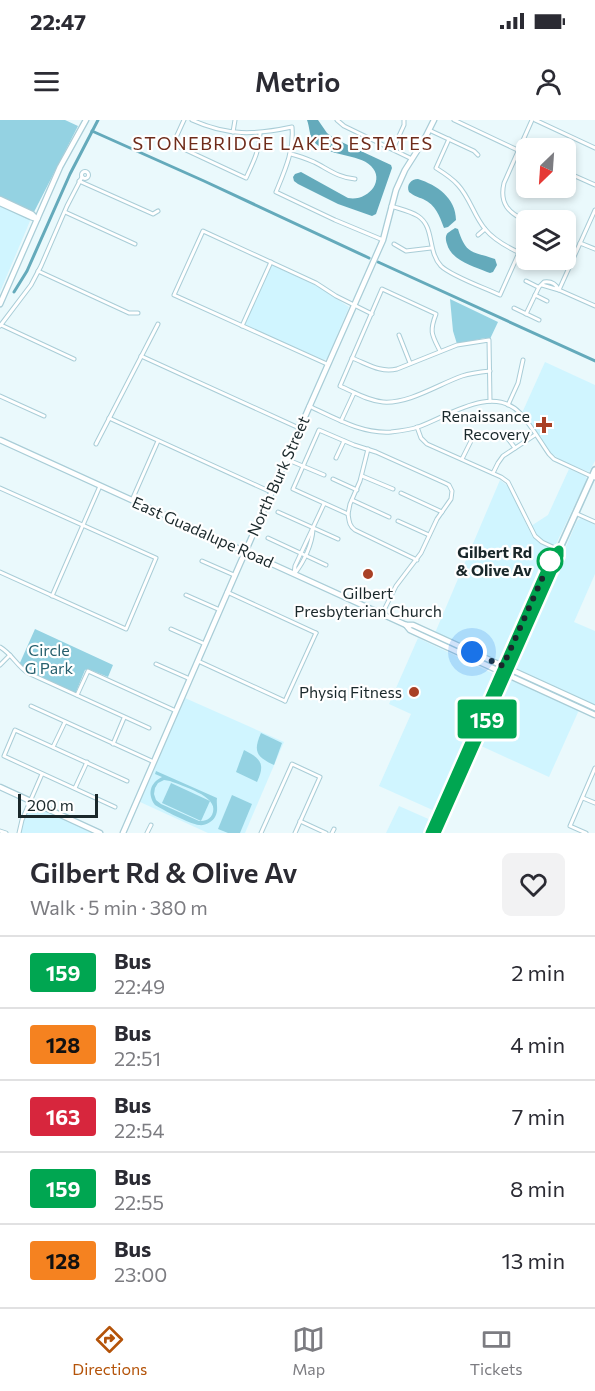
<!DOCTYPE html>
<meta charset="utf-8">
<style>
body{margin:0;font-family:Commissioner,sans-serif;background:#f2f2f3;color:#2b2b33;height:100vh;display:flex;flex-direction:column;font-size:22px;white-space:nowrap}
*{box-sizing:border-box;margin:0}
p{font-size:20px;color:#7c7c81}
.icon{flex:none;width:33px;height:33px;fill:none;stroke:currentColor;stroke-width:2;stroke-linecap:round;stroke-linejoin:round}
.map{position:relative;height:713px;overflow:hidden}
.panel{display:flex;flex-direction:column;background:#fff;flex:1}
.panel>*{flex:none}
.badge{padding:0 12px;border-radius:4px;font-size:21px;line-height:39px}
.needle{width:39px;rotate:205deg}
.fabs{position:absolute;left:516px;top:18px;display:grid;gap:12px}
.fabs a{display:grid;place-items:center;width:60px;height:60px;border-radius:9px;background:#fff;box-shadow:0 3px 9px #0003;font-size:30px}
.scale{position:absolute;left:18px;bottom:15px;width:80px;box-sizing:border-box;padding-left:6px;border:3px solid #1a282b;border-top:0;font-size:16px;line-height:21px;white-space:nowrap;color:#1a282b;-webkit-text-stroke:4px #fff;paint-order:stroke}
.you{position:absolute;width:30px;height:30px;margin:-15px;border:4px solid #fff;border-radius:50%;background:#1a73e8;box-shadow:0 0 0 9px #1a73e833}
.map>.badge{position:absolute;translate:-50% -50%;box-shadow:0 0 0 3px #fff}
.round{display:grid;place-items:center;flex:none;width:63px;height:63px;border-radius:9px;background:#f2f2f3}
.head{display:flex;align-items:center;justify-content:space-between;height:102px;padding:0 30px}
h1{font-size:28px;font-weight:600;line-height:45px}
ul{padding:0;list-style:none}
li{display:flex;align-items:center;gap:18px;height:72px;padding:0 30px;border-top:2px solid #e1e1e2}
li div{flex:1}
li b{display:block;font-size:22px}
li em{font-style:normal}
li .badge{min-width:66px;font-weight:700;text-align:center}
.status{display:flex;justify-content:space-between;align-items:center;height:42px;padding:0 30px;background:#fff;direction:ltr}
.status svg{height:16px;fill:currentColor}
header{display:flex;justify-content:space-between;align-items:center;height:78px;padding:0 30px;background:#fff;font-size:27px;font-weight:600}
.menu{display:flex;justify-content:space-around;align-items:center;height:84px;border-top:2px solid #e1e1e2;background:#fff;font-size:16px;color:#7c7c81}
.menu a{display:grid;justify-items:center;gap:3px}
.menu .selected{color:#b45309}
.map>svg:first-child{display:block}
</style>
<div class="status"><b>22:47</b><svg viewBox="0 0 49 12"><path d="M0 12V9h3v3zM5 12V6h3v6zM10 12V3h3v9zM15 12V0h3v12zM26 1h20v11H26zM47 4h2v5h-2z"/></svg></div>
<header><svg class="icon" aria-label="menu" viewBox="0 0 24 24"><path d="M4 6h16M4 12h16M4 18h16"/></svg>Metrio<svg class="icon" aria-label="person" viewBox="0 0 24 24"><circle cx="12" cy="8" r="4"/><path d="M4 21q1-7 8-7t8 7"/></svg></header>
<div class="map">
<svg width="595" height="713" viewBox="0 0 595 713">
<rect width="100%" height="100%" fill="#eaf9fc"/>
<g fill="#d0f5ff">
<path d="M0 84 28 98 30 101 0 172Z"/>
<path d="M272 145 319 167 349 187 327 239 324 240 246 206 245 204Z"/>
<path d="M545 242 595 265V341L589 352 562 341 551 333 522 293Z"/>
<path d="M569 349 585 356 587 359 556 424 553 425 538 418 531 406 548 395Z"/>
<path d="M500 360 508 366 532 416 537 421 551 429 552 431 504 538 501 542 435 513Z"/>
<path d="M581 398 595 405V454L574 502 595 511V585L517 549 514 547 577 401Z"/>
<path d="M418 518 494 554 496 557 484 579 482 589 437 692 379 666 411 594 389 584Z"/>
<path d="M509 561H513L579 590 549 657 479 625Z"/>
<path d="M185 578 284 622 245 713H208L140 682Z"/>
<path d="M30 681 100 713H19L20 706Z"/>
<path d="M399 686 433 701 428 713H386Z"/>
</g>
<g fill="#94d2e2" fill-rule="evenodd">
<path d="M0 0H65L78 6 34 92H31L0 77Z"/>
<path d="M450 179 498 202 490 219 485 218 457 224 453 211Z"/>
<path d="M35 509 113 545 108 557 88 549 85 550 76 572 73 573 28 552 19 545Z"/>
<path d="M261 613 282 623 274 645C256 637 253 631 261 613Z"/>
<path d="M244 630C262 639 265 645 257 662L236 652Z"/>
<path d="M156 651 217 678C216 684 219 690 215 697 212 702 205 706 199 705 190 704 163 690 155 685 147 674 150 663 162 657L155 654ZM164 660 170 661C182 666 218 676 213 692 211 700 205 701 199 701L161 684 156 680 154 674 155 668 158 663Z"/>
<path d="M171 663 210 681 201 701 162 683Z"/>
<path d="M232 675 252 684 240 713H228L218 709Z"/>
</g>
<g fill="#64aabb">
<path d="M307 0H318L327 13 335 19 391 45 392 48 376 94 372 96 338 84 298 64 294 61 293 57 295 54 301 52 348 78C367 82 386 61 371 46 358 33 328 37 314 22 309 16 310 8 307 0Z"/>
<path d="M418 59C437 65 456 78 456 100L448 107 444 108C439 95 436 85 423 79 418 77 414 76 409 72 406 65 411 59 418 59Z"/>
<path d="M455 108 458 109C466 135 472 131 495 139L497 145 493 152 490 153 487 152C473 146 451 140 447 124 446 121 445 117 447 114 447 113 454 109 455 108Z"/>
</g>
<g fill="none" stroke-linecap="round" stroke-linejoin="round">
<g stroke="#64aabb" stroke-width="3">
<path d="M92 11 204 61 369 138"/>
<path d="M378 142 595 241"/>
<path d="M14 172 27 151 70 54 98 0"/>
</g>
<defs>
<g id="street">
<path d="M184 0 173 24 246 58C253 43 260 29 260 13"/>
<path d="M192 0C227 16 255 15 292 7 294 31 285 50 276 72L335 100 383 120"/>
<path d="M337 0 344 6 412 39"/>
<path d="M454 0 526 34"/>
<path d="M535 0 595 28"/>
<path d="M429 10 474 31 478 35"/>
<path d="M233 12 235 0"/>
<path d="M449 19 436 48C444 53 452 58 458 65 470 78 474 96 485 109 494 120 507 127 520 133"/>
<path d="M393 29 404 5V0"/>
<path d="M291 34C299 36 307 39 314 42 328 49 339 58 355 59"/>
<circle cx="85" cy="55" r="3.5"/>
<path d="M566 52 595 65"/>
<path d="M79 61 153 94 158 91"/>
<path d="M391 86C400 89 410 91 418 96 435 107 427 131 441 146 451 156 485 168 500 175L526 117"/>
<path d="M595 90 559 170 595 186"/>
<path d="M65 92 135 124"/>
<path d="M526 101C509 93 499 84 504 63L532 0"/>
<path d="M478 115 485 109"/>
<path d="M580 123 595 129"/>
<path d="M394 124 406 131 431 128"/>
<path d="M38 151 129 193H138"/>
<path d="M526 161 538 167"/>
<path d="M535 175 547 181"/>
<path d="M514 188 539 200"/>
<path d="M526 194 539 167 544 162C551 161 556 164 559 170L542 165"/>
<path d="M1 205 74 239"/>
<path d="M0 206 31 165 41 146 67 86 82 57"/>
<path d="M242 206 271 142"/>
<path d="M399 215 410 243"/>
<path d="M440 231C432 215 429 212 436 194L382 169 340 266C354 272 368 281 383 282 409 284 439 264 462 256 471 253 480 252 490 251"/>
<path d="M141 236 299 308"/>
<path d="M352 238C368 244 380 253 397 249L457 225 489 220 490 281"/>
<path d="M327 244 174 175 203 111 316 163 336 176 372 194"/>
<path d="M0 276 44 296"/>
<path d="M508 285 518 263 523 240"/>
<path d="M309 286C335 298 362 314 391 312 400 311 409 310 418 307 447 297 492 264 520 293 531 305 540 321 549 334L554 339 595 358"/>
<path d="M109 298 271 372"/>
<path d="M341 301 354 273"/>
<path d="M417 307 421 318 427 324 501 357 508 362 535 416 542 422 557 429"/>
<path d="M506 316 515 328"/>
<path d="M96 324 158 204"/>
<path d="M336 338 344 321"/>
<path d="M286 339 324 355"/>
<path d="M462 339 471 321"/>
<path d="M493 353 498 343 503 336 535 315"/>
<path d="M362 356 393 369"/>
<path d="M333 359 357 370"/>
<path d="M0 368 156 438 126 509 0 452"/>
<path d="M401 373 442 392"/>
<path d="M132 380 158 321"/>
<path d="M352 380 389 397"/>
<path d="M278 392 338 419"/>
<path d="M575 393 595 402"/>
<path d="M348 394 350 384 360 361 368 329"/>
<path d="M398 401 429 415"/>
<path d="M268 418 326 445"/>
<path d="M202 441 234 455"/>
<path d="M295 453C304 442 312 424 313 410"/>
<path d="M294 454 295 446 324 384"/>
<path d="M227 472 316 513"/>
<path d="M186 475 220 490"/>
<path d="M52 476 100 366"/>
<path d="M382 494 396 466 421 433 437 399 451 379 452 371 449 365 445 363 376 332 354 325 319 310 293 369 348 394C349 400 349 406 355 410L417 440"/>
<path d="M171 509 205 524"/>
<path d="M0 527C12 534 17 546 28 553L149 608"/>
<path d="M198 541 285 581"/>
<path d="M156 544 190 559"/>
<path d="M0 545 10 535"/>
<path d="M77 575 88 551 176 591"/>
<path d="M285 581 316 513"/>
<path d="M31 586 154 642"/>
<path d="M113 624 124 598"/>
<path d="M53 627 65 602"/>
<path d="M75 668 87 642"/>
<path d="M583 678 595 683"/>
<path d="M115 687 4 636 15 610 127 661"/>
<path d="M300 701 326 713"/>
<path d="M0 711 6 713"/>
<path d="M19 713 22 700 42 654"/>
<path d="M147 713 151 705"/>
<path d="M261 713 292 644 320 657 295 713"/>
<path d="M332 713 334 709"/>
<path d="M586 713 570 706 595 648"/>
</g>
<g id="secondary">
<path d="M0 79 32 94 37 99"/>
<path d="M0 83 31 97 37 99"/>
<path d="M0 184 60 47 86 0"/>
<path d="M0 320 406 505H413L595 588"/>
<path d="M406 505 410 510 423 516 595 595"/>
<path d="M0 667 100 713"/>
<path d="M123 713 239 446 383 120 396 70 405 50 424 20 434 0"/>
</g>
<g id="primary">
<path d="M430 713 550 441 554 433 559 430"/>
<path d="M436 713 559 436V430L595 350"/>
</g>
</defs>
<use href="#street" stroke="#a9cdd7" stroke-width="5"/>
<use href="#secondary" stroke="#a9cdd7" stroke-width="7"/>
<use href="#primary" stroke="#a9cdd7" stroke-width="8"/>
<use href="#street" stroke="#fff" stroke-width="3"/>
<use href="#secondary" stroke="#fff" stroke-width="4.5"/>
<use href="#primary" stroke="#fff" stroke-width="5"/>
</g>
<g fill="none" stroke-linecap="round" stroke-linejoin="round">
<defs>
<path id="line" d="M430 713 550 441 554 434 559 430V436L436 713"/>
</defs>
<use href="#line" stroke="#fff" stroke-width="14"/>
<use href="#line" stroke="#00a651" stroke-width="9"/>
<path stroke="#1a282b" stroke-width="6" stroke-dasharray="0 10.8" d="M472 532 503 546 550 441"/>
</g>
<g fill="#a94025" stroke="#fff" stroke-width="2">
<path d="M541 296h6v6h6v6h-6v6h-6v-6h-6v-6h6z"/>
<circle cx="368" cy="454" r="6"/>
<circle cx="414" cy="572" r="6"/>
</g>
<circle fill="#fff" stroke="#00a651" stroke-width="3" cx="550" cy="441" r="12"/>
<g text-anchor="middle" stroke-width="4.5" stroke-linejoin="round" paint-order="stroke">
<g font-size="16" fill="#1a282b" stroke="#fff" text-anchor="end">
<text x="530" y="302">Renaissance<tspan x="530" dy="18">Recovery</tspan></text>
<text x="368" y="479" text-anchor="middle">Gilbert<tspan x="368" dy="18">Presbyterian Church</tspan></text>
<text x="402" y="578">Physiq Fitness</text>
</g>
<g font-size="16" fill="#1a282b" stroke="#fff">
<text transform="translate(278 356) rotate(-66)" y="6">North Burk Street</text>
<text transform="translate(203 412) rotate(24)" y="6">East Guadalupe Road</text>
</g>
<g font-size="16" font-weight="bold" fill="#1a282b" stroke="#fff" text-anchor="end">
<text x="532" y="438">Gilbert Rd<tspan x="532" dy="18">&amp; Olive Av</tspan></text>
</g>
<g font-size="16" fill="#27606e" stroke="#fff">
<text x="49" y="536">Circle<tspan x="49" dy="18">G Park</tspan></text>
</g>
<g font-size="18" letter-spacing="1.5" fill="#6e2b1a" stroke="#fff">
<text x="283" y="30">STONEBRIDGE LAKES ESTATES</text>
</g>
</g>
</svg>
<div class="fabs">
<a><svg class="needle" viewBox="-14 -14 28 28"><path d="M0-13l5 13h-10z" fill="#e53935"/><path d="M0 13l5-13h-10z" fill="#7c7c81"/></svg></a>
<a><svg class="icon" aria-label="layers" viewBox="0 0 24 24"><path d="M12 4l9 5-9 5-9-5zM3 14l9 5 9-5"/></svg></a>
</div>
<div class="scale">200 m</div>
<div class="you" style="left:472px;top:532px"></div>
<b class="badge" style="left:487px;top:599px;background:#00a651;color:#fff">159</b>
</div>
<section class="panel">
<div class="head"><div><h1>Gilbert Rd &amp; Olive Av</h1><p>Walk · 5 min · 380 m</p></div><a class="round"><svg class="icon" aria-label="heart" viewBox="0 0 24 24"><path d="M12 20l-8-8c-3-5 5-10 8-4 3-6 11-1 8 4z"/></svg></a></div>
<ul>
<li><span class="badge" style="background:#00a651;color:#fff">159</span><div><b>Bus</b><p>22:49</p></div><em>2 min</em></li>
<li><span class="badge" style="background:#f58220;color:#111">128</span><div><b>Bus</b><p>22:51</p></div><em>4 min</em></li>
<li><span class="badge" style="background:#d7263d;color:#fff">163</span><div><b>Bus</b><p>22:54</p></div><em>7 min</em></li>
<li><span class="badge" style="background:#00a651;color:#fff">159</span><div><b>Bus</b><p>22:55</p></div><em>8 min</em></li>
<li><span class="badge" style="background:#f58220;color:#111">128</span><div><b>Bus</b><p>23:00</p></div><em>13 min</em></li>
</ul>
</section>
<nav class="menu">
<a class="selected"><svg class="icon" aria-label="directions" viewBox="0 0 24 24"><path d="M12 3l9 9-9 9-9-9zM9 14v-3h6M13 9l2 2-2 2"/></svg>Directions</a>
<a><svg class="icon" aria-label="map" viewBox="0 0 24 24"><path d="M3 6l6-2 6 2 6-2v14l-6 2-6-2-6 2zM9 4v14M15 6v14"/></svg>Map</a>
<a><svg class="icon" aria-label="tickets" viewBox="0 0 24 24"><path d="M3 7h18v10H3zM15 7v10"/></svg>Tickets</a>
</nav>
